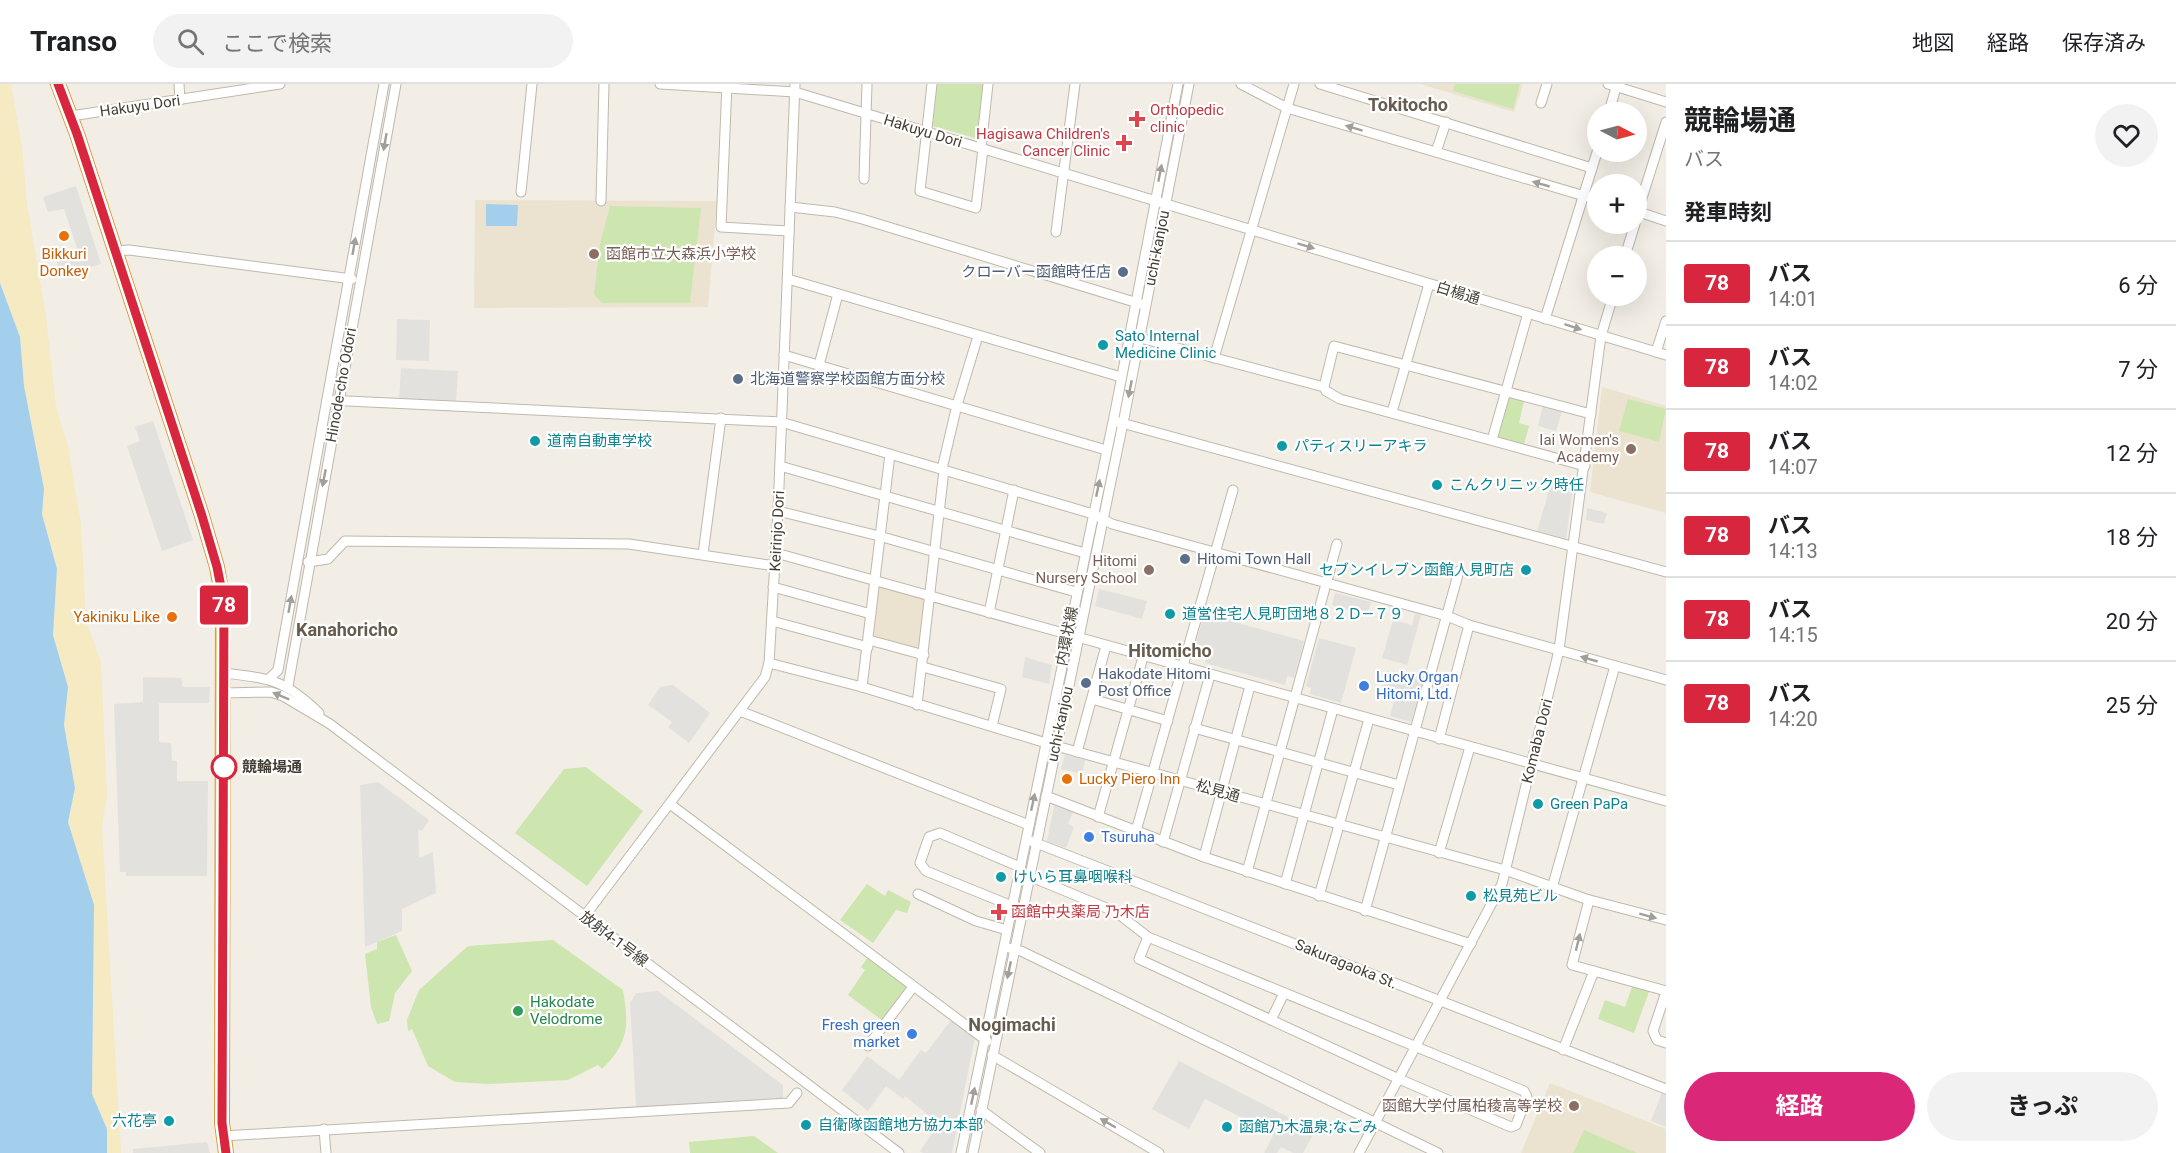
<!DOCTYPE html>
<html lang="ja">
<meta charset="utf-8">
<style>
body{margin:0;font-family:Roboto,"Noto Sans JP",sans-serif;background:#f2f2f2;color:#202124;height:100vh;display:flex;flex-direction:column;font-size:22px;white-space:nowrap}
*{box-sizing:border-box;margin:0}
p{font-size:20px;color:#757577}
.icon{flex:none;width:33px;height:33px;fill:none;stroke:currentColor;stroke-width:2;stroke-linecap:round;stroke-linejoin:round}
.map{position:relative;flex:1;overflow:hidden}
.panel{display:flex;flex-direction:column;background:#fff;width:510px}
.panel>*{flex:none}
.badge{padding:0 12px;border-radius:4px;font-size:21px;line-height:39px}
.needle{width:39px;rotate:96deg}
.tools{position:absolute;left:1587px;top:18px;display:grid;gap:12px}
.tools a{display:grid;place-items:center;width:60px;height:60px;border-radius:50%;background:#fff;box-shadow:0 6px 24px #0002;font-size:30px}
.map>.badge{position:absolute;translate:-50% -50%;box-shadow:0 0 0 3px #fff}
h2{padding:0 18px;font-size:22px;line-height:54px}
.round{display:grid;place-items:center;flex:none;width:63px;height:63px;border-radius:32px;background:#f2f2f2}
.headline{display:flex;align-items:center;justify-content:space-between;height:102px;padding:0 18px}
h1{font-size:28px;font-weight:700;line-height:45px}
.button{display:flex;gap:12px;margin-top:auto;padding:12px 18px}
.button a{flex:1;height:69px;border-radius:36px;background:#db2777;color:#fff;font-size:24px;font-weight:700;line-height:69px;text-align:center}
.button a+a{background:#f2f2f2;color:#202124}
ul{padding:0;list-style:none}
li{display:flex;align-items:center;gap:18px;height:84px;padding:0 18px;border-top:2px solid #e0e0e0}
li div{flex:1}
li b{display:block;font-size:22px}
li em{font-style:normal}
li .badge{min-width:66px;font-weight:700;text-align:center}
header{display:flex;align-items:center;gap:36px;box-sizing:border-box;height:84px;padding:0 30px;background:#fff;border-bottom:2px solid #e0e0e0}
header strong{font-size:28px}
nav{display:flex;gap:33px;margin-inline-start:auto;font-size:21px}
.search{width:420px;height:54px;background:#f2f2f2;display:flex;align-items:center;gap:15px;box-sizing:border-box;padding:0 21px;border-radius:33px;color:#757577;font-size:22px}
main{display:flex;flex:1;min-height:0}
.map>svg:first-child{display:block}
</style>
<header>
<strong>Transo</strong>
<div class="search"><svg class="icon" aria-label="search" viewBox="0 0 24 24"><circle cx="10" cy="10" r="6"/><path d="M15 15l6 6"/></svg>ここで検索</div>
<nav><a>地図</a><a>経路</a><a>保存済み</a></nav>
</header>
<main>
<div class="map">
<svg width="1666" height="1069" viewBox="0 0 1666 1069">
<rect width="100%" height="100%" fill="#f2eee5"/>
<g fill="#ebe3d0">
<path d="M1420 0H1523L1514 28Z"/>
<path d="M475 116 717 117 708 223 474 224Z"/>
<path d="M1602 303 1666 322V429L1590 408Z"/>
<path d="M879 502 926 515 920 567 874 553Z"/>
<path d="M1550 999 1666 1045V1069H1521Z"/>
</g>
<g fill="#cde5af">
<path d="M937 0H984L978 55 933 42Z"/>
<path d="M1455 0H1520L1513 25 1453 7Z"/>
<path d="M610 122 701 124 690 219H602L594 210 600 160Z"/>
<path d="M1505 312 1524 317 1519 339 1529 342 1524 360 1497 353Z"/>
<path d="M1628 315 1666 325 1659 358 1619 347Z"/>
<path d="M586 683 643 727 587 802 515 749 564 685Z"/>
<path d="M867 800 885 812 888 806 911 818 907 829 896 826 873 859 840 836Z"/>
<path d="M396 851 412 887 395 909 389 937 377 940 371 923 365 870 377 865V858Z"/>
<path d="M553 856 623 906C629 941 629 959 602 985L598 981 568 996 488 1000 455 998 428 982 412 945 408 947 407 936 419 906 468 862Z"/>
<path d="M868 873 908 903 883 937 848 911 865 886 861 883Z"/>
<path d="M1633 900 1650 905 1634 949 1598 935 1605 916 1625 923Z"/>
<path d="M1584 1046 1637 1069H1573Z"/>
<path d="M754 1052 778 1069H690L689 1058Z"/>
</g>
<path fill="#f5eac2" d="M0 0H11L22 64 27 120 46 232 56 323 68 362 81 440 86 537 101 578 107 710 102 743 121 1069H107V1045L92 1010 94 821 68 738 75 704 64 641 68 603 53 551 57 484 42 430 44 405 24 302 20 253 0 199Z"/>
<g fill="#e3e1dd">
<path d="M76 102 101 180 59 194 57 178 79 170 64 125 48 128 43 113Z"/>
<path d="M397 235 430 236 429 277 396 276Z"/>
<path d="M401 284 458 287 456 319 399 316Z"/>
<path d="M1543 322 1562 327 1556 347 1538 342Z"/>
<path d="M153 337 193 456 162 467 127 362 140 357 135 343Z"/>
<path d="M1552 397 1573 403 1566 455 1537 447Z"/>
<path d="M1587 424 1607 429 1604 440 1586 436Z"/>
<path d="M1099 505 1147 517 1142 535 1095 522Z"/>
<path d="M1335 509 1371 518 1367 531 1332 521Z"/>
<path d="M1204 530 1304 557 1294 594 1287 592 1285 601 1205 579 1209 566 1195 562Z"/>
<path d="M1415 530 1421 531 1407 581 1382 574 1393 536 1412 541Z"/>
<path d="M1319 554 1356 564 1341 619 1310 610 1311 604 1306 602Z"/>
<path d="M1025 573 1052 581 1049 600 1022 593Z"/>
<path d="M1387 587 1423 597 1411 638 1390 632 1395 614 1381 610Z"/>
<path d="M143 593 181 594 183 603H210L209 619H159V658L171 659 172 677H177V697H208L207 792H126V788H120L114 620 143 618Z"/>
<path d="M673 601 710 629 689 659 668 643 672 638 648 621 660 603Z"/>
<path d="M1065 671 1085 676 1082 690 1061 685Z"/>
<path d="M378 698 429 736 422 747 418 745 419 774 433 768 436 809 402 825V847L365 863 360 701Z"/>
<path d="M1055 718 1074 726 1068 740 1074 743 1066 764 1047 757Z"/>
<path d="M658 907 783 1001V1014L636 1023 630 919 636 909Z"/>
<path d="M952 935 975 953 952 1069H923L920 1067 939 1040 905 1012 903 1015 886 1002 868 1027 842 1006 867 972 899 996 921 966 926 969Z"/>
<path d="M1179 977 1315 1047 1303 1069H1293L1281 1063 1277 1069H1264L1274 1050 1205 1015 1189 1045 1152 1025Z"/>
<path d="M1662 1008 1666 1010V1043L1651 1037Z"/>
<path d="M207 1058 210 1069H133V1065Z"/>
</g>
<g fill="#a3cfed">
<path d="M486 120 518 121 517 142H486Z"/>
<path d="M0 199 20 253 24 302 44 405 42 430 57 485 53 551 68 603 64 641 75 704 68 738 94 821 92 1010 107 1045V1069H0Z"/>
</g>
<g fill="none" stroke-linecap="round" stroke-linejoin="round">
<defs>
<g id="minor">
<path d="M179 0 180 16"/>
<path d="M660 0 795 8 1666 271"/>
<path d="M727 0 721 143 789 147"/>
<path d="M932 0 920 107 976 124 983 65"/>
<path d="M1241 0 1287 24 1598 116"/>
<path d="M1320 0 1592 84"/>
<path d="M1608 0 1666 18"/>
<path d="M1541 19 1547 0"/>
<path d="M1609 28 1617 0"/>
<path d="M71 32 280 0"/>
<path d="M981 64 988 0"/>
<path d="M1436 68 1446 38"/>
<path d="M864 95 867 0"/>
<path d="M521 108 532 0"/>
<path d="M601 117 604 0"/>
<path d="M790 123 835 128 862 135 1141 220"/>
<path d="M1636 127 1666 137"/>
<path d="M1636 133 1666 38"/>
<path d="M1056 148 1075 0"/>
<path d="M113 167 129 166 352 195"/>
<path d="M1625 172 1635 140"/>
<path d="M788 195 1121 293"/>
<path d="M1545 235 1598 65"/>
<path d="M1140 254 1324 303 1326 307 1340 315 1585 382"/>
<path d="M1656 268 1666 237"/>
<path d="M784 271 1106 366"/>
<path d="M1214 274 1294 0"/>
<path d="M819 281 838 210"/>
<path d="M1324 303 1334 262 1591 330"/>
<path d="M327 316 781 338 1093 430 1112 440 1447 532 1469 541 1666 596"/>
<path d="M1392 328 1429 200"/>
<path d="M1118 338 1666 488"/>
<path d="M1492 356 1528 229"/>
<path d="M780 382 1085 469"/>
<path d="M942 385 957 321 978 252"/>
<path d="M778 427 879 452 1076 508"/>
<path d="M776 469 1666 717"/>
<path d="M703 470 721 334"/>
<path d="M308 478 328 475 345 457 629 460 775 482"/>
<path d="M773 503 871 530"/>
<path d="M989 529 1014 406"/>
<path d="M772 537 868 563"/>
<path d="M869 556 924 571"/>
<path d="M769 579 862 603 1056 662 1505 786 1586 815 1666 836"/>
<path d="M923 583 1001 605 992 642"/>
<path d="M225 589C271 595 284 595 319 629"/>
<path d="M269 595 278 586 384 0"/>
<path d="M288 602 396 0"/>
<path d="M862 603 890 370"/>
<path d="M225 609 271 608 283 612 330 640 899 1069"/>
<path d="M1092 615 1168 637"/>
<path d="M917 621 944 386"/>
<path d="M740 627 1029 741"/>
<path d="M1194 644 1399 701"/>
<path d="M1439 655 1469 541"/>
<path d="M1077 668 1106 562"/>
<path d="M1046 712 1204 773 1471 860"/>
<path d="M670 720 987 957"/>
<path d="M1098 733 1143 573"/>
<path d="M1136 747 1233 406"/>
<path d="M1031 757 1666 1005"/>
<path d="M1163 758 1210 591"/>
<path d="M1439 769 1470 663"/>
<path d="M1204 773 1250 602"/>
<path d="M1247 788 1337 460"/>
<path d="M1029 792 1116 828 1148 853 1524 1007 1527 1013 1516 1041 1511 1043 1399 995 1139 875 1148 853"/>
<path d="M1285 800 1333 625"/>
<path d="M1552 804 1615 582"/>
<path d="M918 810 976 837 1007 846"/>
<path d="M1319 812 1369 635"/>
<path d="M1589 816 1572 881 1666 907"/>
<path d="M1012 822 926 787 920 779 929 753 940 749 1020 783"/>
<path d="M1365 827 1459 487"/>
<path d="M584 833 765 593 769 579 778 427 795 0"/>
<path d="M1009 864 1021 867 1438 1069"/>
<path d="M1666 908 1653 947 1657 956 1666 959"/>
<path d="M1271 936 1284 909"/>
<path d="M868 962 913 903"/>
<path d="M1563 966 1594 887"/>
<path d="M992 971 1159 1069"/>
<path d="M981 1026 1040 1069"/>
<path d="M324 1045 326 1069"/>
<path d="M223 1052 789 1019 797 1009"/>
<path d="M961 1069 1115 328 1178 0"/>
<path d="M973 1069 1125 329 1189 0"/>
<path d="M1359 1069 1502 800 1559 566 1601 252 1613 212"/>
</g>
<path id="highway" d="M58 0 77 50 202 432 217 483 223 518 222 1039 226 1069"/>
</defs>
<use href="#minor" stroke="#c0b8ab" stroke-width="11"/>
<use href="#highway" stroke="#d69c3b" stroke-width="16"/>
<use href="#minor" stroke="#fff" stroke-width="9"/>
<use href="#highway" stroke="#f8c76b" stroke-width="14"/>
</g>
<defs><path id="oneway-solid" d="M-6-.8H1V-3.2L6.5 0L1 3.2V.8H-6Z" transform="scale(1.5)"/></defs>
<g fill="#a29e9a">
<use href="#oneway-solid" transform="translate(1354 44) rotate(-163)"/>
<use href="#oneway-solid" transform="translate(385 58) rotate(100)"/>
<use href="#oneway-solid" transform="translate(1160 89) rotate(-79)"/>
<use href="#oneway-solid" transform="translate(1541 100) rotate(-164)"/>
<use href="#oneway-solid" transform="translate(354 162) rotate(-80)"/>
<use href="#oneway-solid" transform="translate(1306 162) rotate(17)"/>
<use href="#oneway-solid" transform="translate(1573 243) rotate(18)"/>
<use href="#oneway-solid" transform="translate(1130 305) rotate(101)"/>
<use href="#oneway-solid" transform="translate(324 394) rotate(101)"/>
<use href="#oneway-solid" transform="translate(1098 404) rotate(-78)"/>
<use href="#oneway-solid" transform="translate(290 520) rotate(-80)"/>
<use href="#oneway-solid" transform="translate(1589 575) rotate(-164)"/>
<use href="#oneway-solid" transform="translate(281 612) rotate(-157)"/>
<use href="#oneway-solid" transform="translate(1033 718) rotate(-78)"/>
<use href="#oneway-solid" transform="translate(1648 832) rotate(15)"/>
<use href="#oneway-solid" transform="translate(1578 858) rotate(-76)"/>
<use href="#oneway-solid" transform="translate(1009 886) rotate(102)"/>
<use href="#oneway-solid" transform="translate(973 1012) rotate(-78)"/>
<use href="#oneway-solid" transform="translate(1108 1039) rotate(-150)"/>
</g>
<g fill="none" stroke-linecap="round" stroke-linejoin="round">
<defs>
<path id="line" d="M58 0 77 50 202 432 217 483 224 518 222 1039 226 1069"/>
</defs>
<use href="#line" stroke="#fff" stroke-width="14"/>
<use href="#line" stroke="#d7263d" stroke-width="9"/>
</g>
<g fill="#e0444e" stroke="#fff" stroke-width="2">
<path d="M1134 26h6v6h6v6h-6v6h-6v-6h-6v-6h6z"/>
<path d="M1121 50h6v6h6v6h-6v6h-6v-6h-6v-6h6z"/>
<path d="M996 819h6v6h6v6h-6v6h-6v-6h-6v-6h6z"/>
</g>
<g fill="#e8710a" stroke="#fff" stroke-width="2">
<circle cx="64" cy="152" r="6"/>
<circle cx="172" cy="533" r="6"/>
<circle cx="1067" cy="695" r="6"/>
</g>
<g fill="#8d6e63" stroke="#fff" stroke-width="2">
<circle cx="594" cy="170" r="6"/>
<circle cx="1631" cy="365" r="6"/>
<circle cx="1149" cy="486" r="6"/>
<circle cx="1574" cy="1022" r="6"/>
</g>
<g fill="#5c6f8a" stroke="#fff" stroke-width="2">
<circle cx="1123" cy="188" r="6"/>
<circle cx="738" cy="295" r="6"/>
<circle cx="1185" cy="475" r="6"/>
<circle cx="1086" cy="599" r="6"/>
</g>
<g fill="#0f9aa8" stroke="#fff" stroke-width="2">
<circle cx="1103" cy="261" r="6"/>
<circle cx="535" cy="357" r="6"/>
<circle cx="1282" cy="362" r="6"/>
<circle cx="1437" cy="401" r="6"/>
<circle cx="1526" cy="486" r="6"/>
<circle cx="1170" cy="530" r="6"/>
<circle cx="1538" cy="720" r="6"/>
<circle cx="1001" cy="793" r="6"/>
<circle cx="1471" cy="812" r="6"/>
<circle cx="169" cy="1037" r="6"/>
<circle cx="806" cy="1041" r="6"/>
<circle cx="1227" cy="1043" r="6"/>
</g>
<g fill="#3f7fe0" stroke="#fff" stroke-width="2">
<circle cx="1364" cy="602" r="6"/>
<circle cx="1089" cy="753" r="6"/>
<circle cx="912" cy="950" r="6"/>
</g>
<circle fill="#fff" stroke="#d7263d" stroke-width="3" cx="224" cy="683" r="12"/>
<circle fill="#2e9e5b" stroke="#fff" stroke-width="2" cx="518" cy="927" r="6"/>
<g text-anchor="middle" stroke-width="4.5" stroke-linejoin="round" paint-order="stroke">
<g font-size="15" fill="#443e35" stroke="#fff">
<text transform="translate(140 22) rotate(-8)" y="5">Hakuyu Dori</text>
<text transform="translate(923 47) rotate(17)" y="5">Hakuyu Dori</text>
<text transform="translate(1157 164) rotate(-79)" y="5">uchi-kanjou</text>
<text transform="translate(1458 209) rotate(17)" y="5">白楊通</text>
<text transform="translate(341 301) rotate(-80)" y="5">Hinode-cho Odori</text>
<text transform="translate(777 447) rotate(-87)" y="5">Keirinjo Dori</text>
<text transform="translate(1067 552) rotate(-79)" y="5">内環状線</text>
<text transform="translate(1060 640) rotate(-78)" y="5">uchi-kanjou</text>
<text transform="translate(1537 657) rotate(-76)" y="5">Komaba Dori</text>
<text transform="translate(1218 707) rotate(16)" y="5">松見通</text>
<text transform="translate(614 855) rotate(37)" y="5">放射4-1号線</text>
<text transform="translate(1346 880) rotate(22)" y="5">Sakuragaoka St.</text>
</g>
<g font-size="15" fill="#be3a42" stroke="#fff" text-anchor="start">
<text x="1150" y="31">Orthopedic<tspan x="1150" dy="17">clinic</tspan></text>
<text x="1110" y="55" text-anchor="end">Hagisawa Children's<tspan x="1110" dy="17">Cancer Clinic</tspan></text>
<text x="1011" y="833">函館中央薬局 乃木店</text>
</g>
<g font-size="15" fill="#c56008" stroke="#fff">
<text x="64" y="175">Bikkuri<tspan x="64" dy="17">Donkey</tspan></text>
<text x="160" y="538" text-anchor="end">Yakiniku Like</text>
<text x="1079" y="700" text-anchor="start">Lucky Piero Inn</text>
</g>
<g font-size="15" fill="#785e54" stroke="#fff" text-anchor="end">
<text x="606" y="175" text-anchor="start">函館市立大森浜小学校</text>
<text x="1619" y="361">Iai Women's<tspan x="1619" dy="17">Academy</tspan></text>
<text x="1137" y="482">Hitomi<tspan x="1137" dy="17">Nursery School</tspan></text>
<text x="1562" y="1027">函館大学付属柏稜高等学校</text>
</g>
<g font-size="15" fill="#4e5e75" stroke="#fff" text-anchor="start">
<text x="1111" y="193" text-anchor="end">クローバー函館時任店</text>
<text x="750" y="300">北海道警察学校函館方面分校</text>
<text x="1197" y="480">Hitomi Town Hall</text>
<text x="1098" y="595">Hakodate Hitomi<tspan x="1098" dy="17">Post Office</tspan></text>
</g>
<g font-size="15" fill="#0d838f" stroke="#fff" text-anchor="start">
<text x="1115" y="257">Sato Internal<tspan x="1115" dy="17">Medicine Clinic</tspan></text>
<text x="547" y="362">道南自動車学校</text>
<text x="1294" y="367">パティスリーアキラ</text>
<text x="1449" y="406">こんクリニック時任</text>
<text x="1514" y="491" text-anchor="end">セブンイレブン函館人見町店</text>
<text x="1182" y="535">道営住宅人見町団地８２Ｄ―７９</text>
<text x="1550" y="725">Green PaPa</text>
<text x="1013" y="798">けいら耳鼻咽喉科</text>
<text x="1483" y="817">松見苑ビル</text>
<text x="157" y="1042" text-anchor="end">六花亭</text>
<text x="818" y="1046">自衛隊函館地方協力本部</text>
<text x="1239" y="1048">函館乃木温泉;なごみ</text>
</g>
<g font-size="15" fill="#366cbe" stroke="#fff" text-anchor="start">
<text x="1376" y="598">Lucky Organ<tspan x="1376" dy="17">Hitomi, Ltd.</tspan></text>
<text x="1101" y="758">Tsuruha</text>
<text x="900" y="946" text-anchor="end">Fresh green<tspan x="900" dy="17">market</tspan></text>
</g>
<g font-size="15" font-weight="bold" fill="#443e35" stroke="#fff" text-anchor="start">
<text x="242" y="688">競輪場通</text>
</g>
<g font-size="15" fill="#27864d" stroke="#fff" text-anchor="start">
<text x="530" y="923">Hakodate<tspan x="530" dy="17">Velodrome</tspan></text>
</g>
<g font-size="18" font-weight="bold" fill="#665c4d" stroke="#fff">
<text x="1408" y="27">Tokitocho</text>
<text x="347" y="552">Kanahoricho</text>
<text x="1170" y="573">Hitomicho</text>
<text x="1012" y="947">Nogimachi</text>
</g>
</g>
</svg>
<div class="tools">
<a><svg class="needle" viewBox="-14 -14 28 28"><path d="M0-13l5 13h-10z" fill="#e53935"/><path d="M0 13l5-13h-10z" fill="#757577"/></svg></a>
<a>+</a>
<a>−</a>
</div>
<b class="badge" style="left:224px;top:521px;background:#d7263d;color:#fff">78</b>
</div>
<section class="panel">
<div class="headline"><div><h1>競輪場通</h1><p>バス</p></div><a class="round"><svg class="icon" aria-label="heart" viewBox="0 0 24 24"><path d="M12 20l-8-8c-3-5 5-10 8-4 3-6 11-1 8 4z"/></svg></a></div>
<h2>発車時刻</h2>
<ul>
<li><span class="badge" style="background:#d7263d;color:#fff">78</span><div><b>バス</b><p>14:01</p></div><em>6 分</em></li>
<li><span class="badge" style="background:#d7263d;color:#fff">78</span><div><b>バス</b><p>14:02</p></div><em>7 分</em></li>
<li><span class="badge" style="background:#d7263d;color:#fff">78</span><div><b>バス</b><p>14:07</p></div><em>12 分</em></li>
<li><span class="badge" style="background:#d7263d;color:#fff">78</span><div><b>バス</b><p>14:13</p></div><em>18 分</em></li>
<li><span class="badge" style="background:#d7263d;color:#fff">78</span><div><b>バス</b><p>14:15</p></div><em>20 分</em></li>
<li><span class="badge" style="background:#d7263d;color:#fff">78</span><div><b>バス</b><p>14:20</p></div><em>25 分</em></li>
</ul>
<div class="button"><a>経路</a><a>きっぷ</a></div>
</section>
</main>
